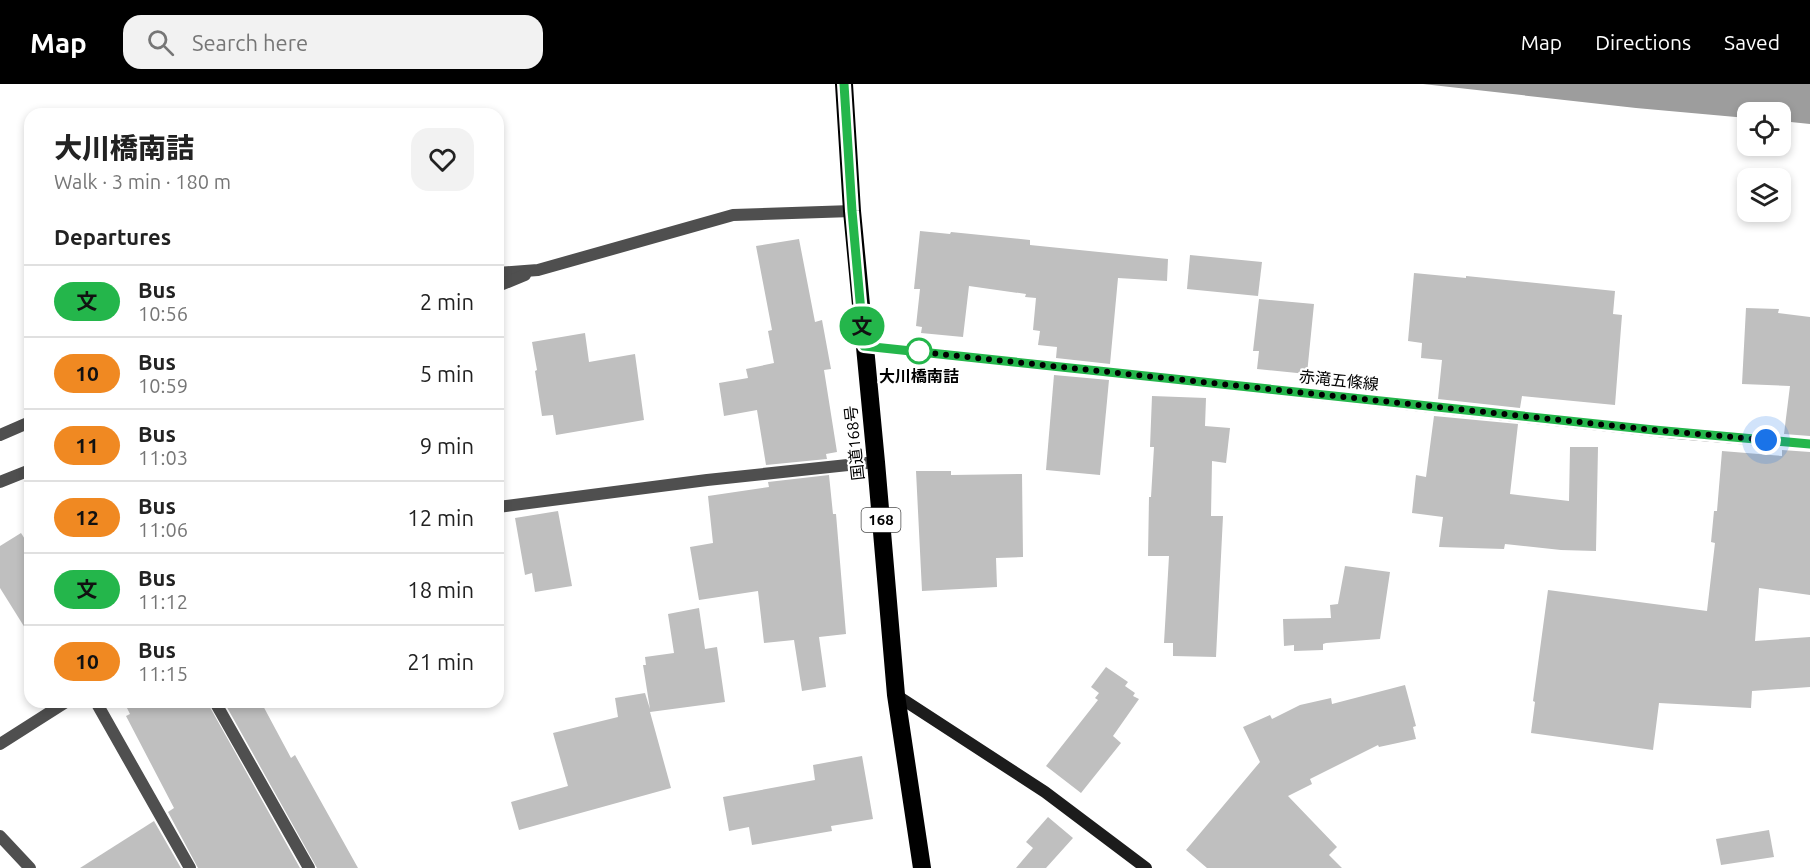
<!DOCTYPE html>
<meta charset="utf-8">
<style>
body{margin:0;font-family:Ubuntu,"Noto Sans JP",sans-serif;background:#f2f2f2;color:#222;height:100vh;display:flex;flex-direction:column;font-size:22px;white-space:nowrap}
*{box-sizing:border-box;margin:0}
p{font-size:20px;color:#767676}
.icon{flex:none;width:33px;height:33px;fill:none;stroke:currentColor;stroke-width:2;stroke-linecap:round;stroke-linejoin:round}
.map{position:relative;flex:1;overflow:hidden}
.details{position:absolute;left:24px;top:24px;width:480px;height:600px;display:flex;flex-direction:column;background:#fff;border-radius:18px;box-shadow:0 3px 9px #0003}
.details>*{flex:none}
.badge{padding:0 12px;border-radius:20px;font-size:21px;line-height:39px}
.buttons{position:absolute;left:1737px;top:18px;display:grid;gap:12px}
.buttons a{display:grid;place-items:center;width:54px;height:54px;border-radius:12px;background:#fff;box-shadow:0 3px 9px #0003;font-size:30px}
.you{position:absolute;width:30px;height:30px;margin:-15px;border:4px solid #fff;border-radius:50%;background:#1a73e8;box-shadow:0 0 0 9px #1a73e833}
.map>.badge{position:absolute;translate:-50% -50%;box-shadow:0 0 0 3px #fff}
h2{padding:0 30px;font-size:22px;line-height:54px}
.round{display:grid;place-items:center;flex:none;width:63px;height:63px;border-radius:18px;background:#f2f2f2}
.headline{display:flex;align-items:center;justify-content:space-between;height:102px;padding:0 30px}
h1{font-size:28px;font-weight:800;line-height:45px}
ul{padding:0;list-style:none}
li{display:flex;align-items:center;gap:18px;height:72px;padding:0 30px;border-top:2px solid #e0e0e0}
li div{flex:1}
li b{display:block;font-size:22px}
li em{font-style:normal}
li .badge{min-width:66px;font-weight:700;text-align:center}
header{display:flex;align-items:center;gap:36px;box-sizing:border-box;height:84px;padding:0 30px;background:#000;color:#fff}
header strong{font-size:28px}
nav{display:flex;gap:33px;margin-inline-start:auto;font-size:21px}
.search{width:420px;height:54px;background:#f2f2f2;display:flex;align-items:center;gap:15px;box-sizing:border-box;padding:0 21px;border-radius:18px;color:#767676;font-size:22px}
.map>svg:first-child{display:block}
</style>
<header>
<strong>Map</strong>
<div class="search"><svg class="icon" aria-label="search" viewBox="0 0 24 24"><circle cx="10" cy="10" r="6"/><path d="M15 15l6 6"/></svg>Search here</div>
<nav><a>Map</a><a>Directions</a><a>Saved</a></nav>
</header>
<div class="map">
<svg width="1810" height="784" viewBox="0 0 1810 784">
<rect width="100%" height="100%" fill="#fff"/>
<path fill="#9d9d9d" d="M1423 0H1810V40L1781 37 1780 28H1748L1747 34 1636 24Z"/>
<g fill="#bfbfbf">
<path d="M920 147 950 150 951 148 1030 156V161L1168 175 1167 197 1118 194 1110 280 1056 274 1057 263 1038 261 1040 247 1033 246 1036 214 1025 213 1026 210 969 202 963 253 921 249 922 243 916 242 920 205H914Z"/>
<path d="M799 155 815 238 822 236 831 285 824 286 837 368 826 370 827 375 766 381 757 326 724 332 719 299 748 294 746 285 774 279 768 247 772 246 756 162Z"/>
<path d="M1190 171 1262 178 1258 212 1187 205Z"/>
<path d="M1414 189 1466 194V192L1615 207 1613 230 1622 231 1615 321 1522 312 1520 324 1438 315 1442 276 1421 274 1422 259 1408 257Z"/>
<path d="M1259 215 1314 220 1307 290 1257 285 1259 267H1253Z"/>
<path d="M1746 224 1779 225 1778 229 1810 233V352L1784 350 1790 302 1742 300Z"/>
<path d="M585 249 589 278 635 270 644 336 556 351 553 331 542 332 535 287 537 286 532 258Z"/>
<path d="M1054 291 1109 296 1100 391 1046 386Z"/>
<path d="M1152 312 1206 314 1205 342 1230 344 1226 379 1212 377 1211 432H1223L1216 573 1173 572V559H1164L1169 472H1148L1149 413H1151L1154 363H1150Z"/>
<path d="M1434 332 1518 340 1510 410 1569 417 1570 363H1598L1596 467 1561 466 1505 460 1504 465 1439 463 1443 433 1412 429 1416 391 1426 393Z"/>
<path d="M1782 366 1810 368V511L1759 504 1755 557 1810 553V603L1752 607 1751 624 1659 619 1653 666 1531 649 1535 618 1533 617 1548 506 1707 527 1715 459 1711 458 1714 427H1717L1722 367 1782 372Z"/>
<path d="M916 387H951V391L1022 390 1023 473 996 474 997 503 922 507Z"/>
<path d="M829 391 833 430H836L846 550 819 553 826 603 802 607 794 556 764 559 758 507 699 516 690 463 713 459 708 412 769 403 768 398Z"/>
<path d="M558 427 572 502 535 508 532 489 525 491 515 434Z"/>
<path d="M21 449 30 463V552L0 504V462Z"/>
<path d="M1345 482 1390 488 1380 555 1326 559 1323 560V566L1294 567V561L1284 562 1283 535 1331 534 1330 521 1338 520Z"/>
<path d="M699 524 705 565 717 563 725 618 650 628 671 704 519 746 511 718 568 702 553 649 618 633 615 614 645 609 650 625 643 581H646L645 573 674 569 668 530Z"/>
<path d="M1106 583 1128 598 1125 602 1135 609 1133 612 1139 615 1113 652 1121 659 1081 709 1046 682 1098 616 1095 614 1099 609 1091 603Z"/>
<path d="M1405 601 1416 642 1413 643 1416 655 1379 663 1378 661 1310 695 1312 700 1288 712 1337 763 1329 771 1342 784H1207L1186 766 1260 678 1243 643 1270 631 1272 635 1300 621 1331 614 1332 620Z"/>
<path d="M124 618H207L300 784H198L168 728 174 724 126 632 130 630Z"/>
<path d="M224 618H261L291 674 295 671 358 784H317Z"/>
<path d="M862 672 873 735 831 742 832 747 752 761 749 743 729 747 723 713 815 696 813 681Z"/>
<path d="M1048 733 1073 754 1046 784H1016L1033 764 1026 758Z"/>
<path d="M154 737 181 784H80Z"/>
<path d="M1769 746 1774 773 1721 781 1716 755Z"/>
</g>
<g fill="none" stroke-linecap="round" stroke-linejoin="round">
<g stroke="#4f4f4f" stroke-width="12">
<path d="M498 189 538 186 733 131 852 127"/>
<path d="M498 202 525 191"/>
<path d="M0 351 30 338"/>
<path d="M0 398 30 386"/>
<path d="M498 423 707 396 876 378"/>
<path d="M96 618 190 784"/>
<path d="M215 618 309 784"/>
<path d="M0 660 66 618"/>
<path d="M0 752 30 784"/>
</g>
<g stroke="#1c1c1c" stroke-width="12">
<path d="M864 262 1677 349 1810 360"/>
<path d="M896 611 1045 708 1146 784"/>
</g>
<path stroke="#000" stroke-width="18" d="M844 0 852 127 876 378 896 611 922 784"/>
</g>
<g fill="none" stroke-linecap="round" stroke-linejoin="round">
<defs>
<path id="line" d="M844 0 852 127 864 262 1654 346 1810 360"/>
</defs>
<use href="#line" stroke="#fff" stroke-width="14"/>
<use href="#line" stroke="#24b64b" stroke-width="9"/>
<path stroke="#000" stroke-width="6" stroke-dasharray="0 10.8" d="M919 267H911L1654 346 1766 356"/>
</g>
<circle fill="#fff" stroke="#24b64b" stroke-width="3" cx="919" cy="267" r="12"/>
<g text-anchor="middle" stroke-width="4.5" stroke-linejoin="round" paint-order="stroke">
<rect fill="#fff" stroke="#4c4c4c" stroke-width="1.5" x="861.5" y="424" width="39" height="24" rx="4.5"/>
<g font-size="15" font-weight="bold" fill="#000">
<text x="881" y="441">168</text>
</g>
<g font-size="16" font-weight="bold" fill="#000" stroke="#fff">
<text x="919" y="298">大川橋南詰</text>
</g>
<g font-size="16" fill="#000" stroke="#fff">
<text transform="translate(1339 296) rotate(6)" y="6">赤滝五條線</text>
<text transform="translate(854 359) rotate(-96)" y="6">国道168号</text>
</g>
</g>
</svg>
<div class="buttons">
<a><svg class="icon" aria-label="locate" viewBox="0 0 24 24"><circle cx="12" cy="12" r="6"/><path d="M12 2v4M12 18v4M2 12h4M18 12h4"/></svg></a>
<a><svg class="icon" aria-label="layers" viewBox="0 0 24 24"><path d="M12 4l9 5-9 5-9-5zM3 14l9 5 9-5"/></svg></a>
</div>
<div class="you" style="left:1766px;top:356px"></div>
<b class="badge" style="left:862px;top:242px;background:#24b64b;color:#111">文</b>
<section class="details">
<div class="headline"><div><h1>大川橋南詰</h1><p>Walk · 3 min · 180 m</p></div><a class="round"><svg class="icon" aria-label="heart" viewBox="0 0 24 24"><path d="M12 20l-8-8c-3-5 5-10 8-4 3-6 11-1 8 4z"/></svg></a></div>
<h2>Departures</h2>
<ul>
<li><span class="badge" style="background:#24b64b;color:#111">文</span><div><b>Bus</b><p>10:56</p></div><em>2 min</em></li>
<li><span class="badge" style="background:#f08922;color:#111">10</span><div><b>Bus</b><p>10:59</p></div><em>5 min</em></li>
<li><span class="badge" style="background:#f08922;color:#111">11</span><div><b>Bus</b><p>11:03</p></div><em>9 min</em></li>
<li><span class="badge" style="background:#f08922;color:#111">12</span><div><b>Bus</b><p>11:06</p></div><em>12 min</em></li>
<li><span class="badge" style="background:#24b64b;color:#111">文</span><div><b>Bus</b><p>11:12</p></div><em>18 min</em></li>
<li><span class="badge" style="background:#f08922;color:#111">10</span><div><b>Bus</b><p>11:15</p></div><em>21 min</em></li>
</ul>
</section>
</div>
